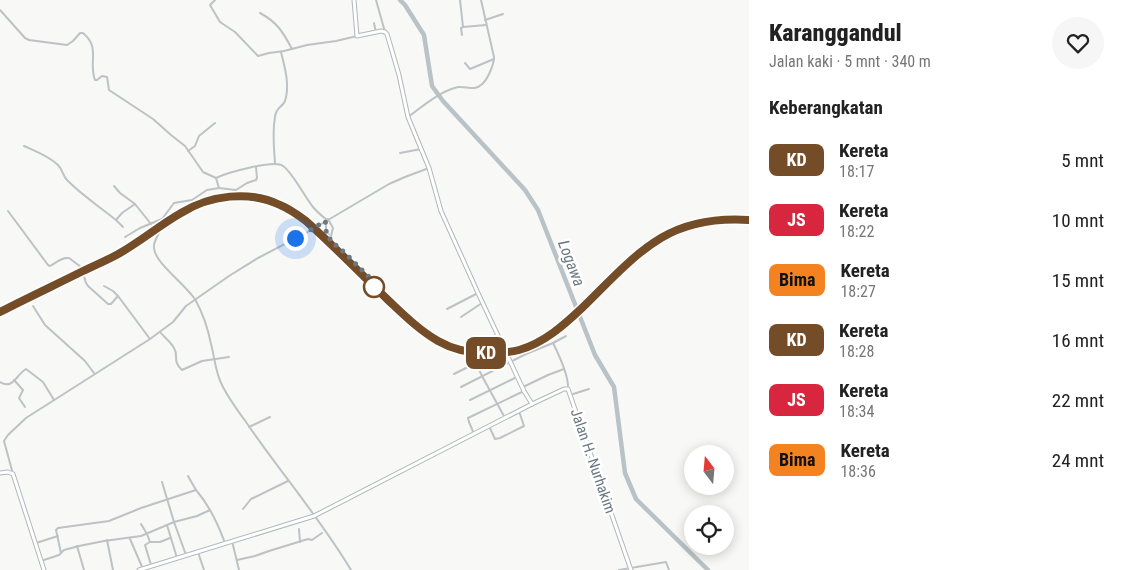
<!DOCTYPE html>
<html lang="id">
<meta charset="utf-8">
<style>
body{margin:0;font-family:"Roboto Condensed",sans-serif;background:#f6f6f6;color:#222;height:100vh;display:flex;flex-direction:column;font-size:19px;white-space:nowrap}
*{box-sizing:border-box;margin:0}
p{font-size:16px;color:#767676}
.icon{flex:none;width:28px;height:28px;fill:none;stroke:currentColor;stroke-width:2;stroke-linecap:round;stroke-linejoin:round}
.map{position:relative;flex:1;overflow:hidden}
.sheet{display:flex;flex-direction:column;background:#fff;width:375px}
.sheet>*{flex:none}
.badge{padding:0 10px;border-radius:8px;font-size:18px;line-height:32px}
.needle{width:32px;rotate:344deg}
.tools{position:absolute;left:684px;top:445px;display:grid;gap:10px}
.tools a{display:grid;place-items:center;width:50px;height:50px;border-radius:50%;background:#fff;box-shadow:0 2px 12px #0003;font-size:25px}
.you{position:absolute;width:25px;height:25px;margin:-12px;border:4px solid #fff;border-radius:50%;background:#1a73e8;box-shadow:0 0 0 8px #1a73e833}
.map>.badge{position:absolute;translate:-50% -50%;box-shadow:0 0 0 2px #fff}
h2{padding:0 20px;font-size:19px;line-height:45px}
.round{display:grid;place-items:center;flex:none;width:52px;height:52px;border-radius:26px;background:#f6f6f6}
.summary{display:flex;align-items:center;justify-content:space-between;height:85px;padding:0 20px}
h1{font-size:24px;font-weight:800;line-height:38px}
ul{padding:0;list-style:none}
li{display:flex;align-items:center;gap:15px;height:60px;padding:0 20px}
li div{flex:1}
li b{display:block;font-size:19px}
li em{font-style:normal}
li .badge{min-width:55px;font-weight:700;text-align:center}
main{display:flex;flex:1;min-height:0}
.map>svg:first-child{display:block}
</style>
<main>
<div class="map">
<svg width="749" height="570" viewBox="0 0 749 570">
<rect width="100%" height="100%" fill="#f8f8f6"/>
<g fill="none" stroke-linecap="round" stroke-linejoin="round">
<path stroke="#b9c2c6" stroke-width="4.5" d="M400 0 405 5 424 35 432 86 443 101 525 190 538 210 595 355 614 387 625 473 636 499 708 570"/>
<defs>
<g id="secondary">
<path d="M354 0 357 36 381 31 385 32 387 34 399 75 408 117 429 168 441 211 478 293 524 391 532 404"/>
<path d="M0 473 8 472 13 474 44 570"/>
<path d="M139 570 314 516 532 404 564 389H568L569 392 631 570"/>
</g>
</defs>
<use href="#secondary" stroke="#b2b7bb" stroke-width="5"/>
<g stroke="#bdc2c5" stroke-width="2">
<path d="M215 0 210 5 220 22 235 32 258 56 269 53 284 51 307 45 336 41 357 36"/>
<path d="M376 0 385 32"/>
<path d="M460 0 463 27 486 25"/>
<path d="M0 10 25 38 29 40 67 45 73 41 80 33H83C101 48 88 62 95 80H97L102 76 107 77 109 90 153 119 171 135 185 146 203 172 216 178 219 188 207 190 192 200 174 203 162 219 140 228 125 237"/>
<path d="M260 13C277 22 283 32 292 49"/>
<path d="M485 20 503 14"/>
<path d="M374 23 376 33"/>
<path d="M462 35 461 28 463 27"/>
<path d="M465 63 470 69 494 59"/>
<path d="M408 117C423 106 440 91 458 87 466 86 475 91 481 85 487 81 494 65 494 57L481 0"/>
<path d="M24 146C35 151 49 156 58 165 63 170 63 177 68 181 83 196 100 207 116 220L122 213 135 204"/>
<path d="M188 151 195 146 199 136 215 123"/>
<path d="M400 153 421 149"/>
<path d="M275 163C274 148 272 133 275 117 276 107 282 108 285 101 290 85 285 68 281 52"/>
<path d="M216 178C226 173 275 159 283 166 293 173 304 196 313 207 317 212 322 216 327 220"/>
<path d="M114 186 120 193 135 204 151 224"/>
<path d="M219 188 236 190 247 183 256 180 257 178 256 167"/>
<path d="M8 211 48 265 50 266C57 262 62 257 69 258L81 267"/>
<path d="M328 219 333 228 330 240 345 253 380 288"/>
<path d="M116 220 123 227"/>
<path d="M325 221 326 225V231L330 236"/>
<path d="M160 231C158 236 153 242 154 248 155 264 188 286 196 301 203 314 208 329 211 344 215 358 215 373 223 387 229 399 238 411 246 422 280 472 320 518 351 570"/>
<path d="M83 273 86 283 88 286 108 304H111L118 296"/>
<path d="M104 286 113 291 118 296 150 339"/>
<path d="M33 306 45 325 85 361 94 373"/>
<path d="M447 309 478 293"/>
<path d="M461 317 482 303"/>
<path d="M160 332C164 337 171 342 174 348 179 356 172 361 182 370L202 361 229 357"/>
<path d="M553 343 566 336"/>
<path d="M476 363 487 357H499"/>
<path d="M454 374 476 363 482 376 505 418"/>
<path d="M14 380 23 390 19 398 25 407"/>
<path d="M0 382C13 390 16 375 26 369L43 382 54 400"/>
<path d="M461 387 526 354 553 343C559 355 569 376 568 389"/>
<path d="M523 387 548 375 564 369"/>
<path d="M570 395 589 389"/>
<path d="M470 400 517 377"/>
<path d="M489 426 495 439 500 438 524 426 520 414 518 412"/>
<path d="M249 427 270 417"/>
<path d="M474 434 469 422 468 418 524 391"/>
<path d="M13 474 4 441 8 435 26 418 150 339 173 322 186 306 229 276 258 258 306 233 389 184 405 177 429 168"/>
<path d="M188 476 196 490"/>
<path d="M162 482 174 522 186 555"/>
<path d="M243 509 251 499 288 481"/>
<path d="M141 524 147 534 150 542H160L170 538"/>
<path d="M167 525 177 558"/>
<path d="M299 529 300 542"/>
<path d="M130 539 143 569"/>
<path d="M107 540 113 570"/>
<path d="M232 541 239 570"/>
<path d="M150 542 145 545 151 565"/>
<path d="M36 543 58 536"/>
<path d="M77 546 84 570"/>
<path d="M198 552 204 570"/>
<path d="M61 553 56 530 58 528 109 521 141 508 196 490C210 506 218 524 225 543"/>
<path d="M237 560 255 556 269 551 308 539 312 540 322 533"/>
<path d="M41 561 59 555 64 550 79 546 104 541 141 536 174 522 197 516 210 510"/>
<path d="M619 570 666 562 669 570"/>
</g>
<use href="#secondary" stroke="#fff" stroke-width="3"/>
<defs>
<path id="rail" d="M0 309C39 290 80 272 119 251 152 233 180 203 219 197 270 188 296 210 331 242 349 260 367 277 385 294 421 329 449 357 503 351 535 348 559 327 581 306 634 255 669 210 749 217"/>
</defs>
<use href="#rail" stroke="#a0a6ab" stroke-width="3"/>
<use href="#rail" stroke="#fff" stroke-width="1" stroke-dasharray="4" stroke-linecap="butt"/>
</g>
<g fill="none" stroke-linecap="round" stroke-linejoin="round">
<defs>
<path id="line" d="M0 312C27 298 55 285 83 271 95 265 108 260 120 253 141 241 160 225 181 213 210 195 249 190 280 205 290 209 298 215 306 221 335 247 361 274 388 300 404 315 419 330 438 341 452 349 470 353 486 353 497 353 508 353 519 350 544 343 564 325 582 308 607 284 631 256 661 238 688 222 718 218 749 220"/>
</defs>
<use href="#line" stroke="#fff" stroke-width="11"/>
<use href="#line" stroke="#744c28" stroke-width="8"/>
<path stroke="#6a7883" stroke-width="5" stroke-dasharray="0 9" d="M295 238 306 233 325 221 326 224V231L330 236V240L345 253 375 283 374 287"/>
</g>
<circle fill="#fff" stroke="#744c28" stroke-width="2.5" cx="374" cy="287" r="10"/>
<g text-anchor="middle" stroke-width="5" stroke-linejoin="round" paint-order="stroke">
<g font-size="15" fill="#6a7883" stroke="#fff">
<text transform="translate(593 461) rotate(71)" y="5">Jalan H. Nurhakim</text>
</g>
<g font-size="16" font-style="italic" fill="#67787f" stroke="#fff">
<text transform="translate(572 263) rotate(69)" y="6">Logawa</text>
</g>
</g>
</svg>
<div class="tools">
<a><svg class="needle" viewBox="-14 -14 28 28"><path d="M0-13l5 13h-10z" fill="#e53935"/><path d="M0 13l5-13h-10z" fill="#767676"/></svg></a>
<a><svg class="icon" aria-label="locate" viewBox="0 0 24 24"><circle cx="12" cy="12" r="6"/><path d="M12 2v4M12 18v4M2 12h4M18 12h4"/></svg></a>
</div>
<div class="you" style="left:295px;top:238px"></div>
<b class="badge" style="left:486px;top:353px;background:#744c28;color:#fff">KD</b>
</div>
<section class="sheet">
<div class="summary"><div><h1>Karanggandul</h1><p>Jalan kaki · 5 mnt · 340 m</p></div><a class="round"><svg class="icon" aria-label="heart" viewBox="0 0 24 24"><path d="M12 20l-8-8c-3-5 5-10 8-4 3-6 11-1 8 4z"/></svg></a></div>
<h2>Keberangkatan</h2>
<ul>
<li><span class="badge" style="background:#744c28;color:#fff">KD</span><div><b>Kereta</b><p>18:17</p></div><em>5 mnt</em></li>
<li><span class="badge" style="background:#d7263d;color:#fff">JS</span><div><b>Kereta</b><p>18:22</p></div><em>10 mnt</em></li>
<li><span class="badge" style="background:#f58220;color:#111">Bima</span><div><b>Kereta</b><p>18:27</p></div><em>15 mnt</em></li>
<li><span class="badge" style="background:#744c28;color:#fff">KD</span><div><b>Kereta</b><p>18:28</p></div><em>16 mnt</em></li>
<li><span class="badge" style="background:#d7263d;color:#fff">JS</span><div><b>Kereta</b><p>18:34</p></div><em>22 mnt</em></li>
<li><span class="badge" style="background:#f58220;color:#111">Bima</span><div><b>Kereta</b><p>18:36</p></div><em>24 mnt</em></li>
</ul>
</section>
</main>
